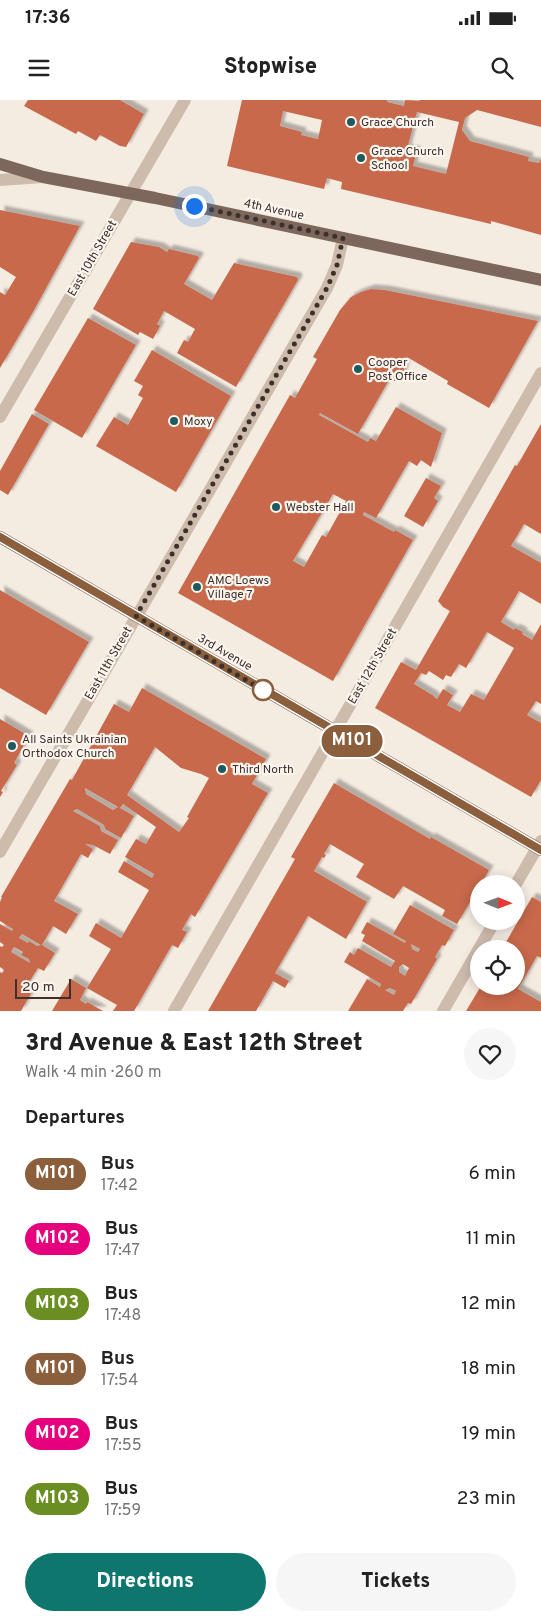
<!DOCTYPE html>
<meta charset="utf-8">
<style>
body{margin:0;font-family:Overpass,sans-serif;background:#f6f6f6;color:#222;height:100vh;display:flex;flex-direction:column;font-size:19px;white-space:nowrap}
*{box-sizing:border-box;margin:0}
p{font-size:16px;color:#767676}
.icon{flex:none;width:28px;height:28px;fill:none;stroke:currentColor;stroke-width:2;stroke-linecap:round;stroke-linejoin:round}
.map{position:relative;height:911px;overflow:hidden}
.sheet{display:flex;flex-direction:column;background:#fff;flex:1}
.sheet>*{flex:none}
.badge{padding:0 10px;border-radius:16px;font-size:18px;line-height:32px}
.needle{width:32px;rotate:91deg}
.buttons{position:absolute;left:470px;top:775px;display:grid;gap:10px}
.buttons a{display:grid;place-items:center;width:55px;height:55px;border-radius:50%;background:#fff;box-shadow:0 2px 12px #0003;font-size:25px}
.scale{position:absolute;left:15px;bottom:12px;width:56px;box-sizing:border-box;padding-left:5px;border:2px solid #3b302b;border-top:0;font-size:14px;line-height:18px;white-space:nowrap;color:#3b302b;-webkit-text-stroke:4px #fbf5ee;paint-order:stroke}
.you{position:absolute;width:25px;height:25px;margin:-12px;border:4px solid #fff;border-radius:50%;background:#1a73e8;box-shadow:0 0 0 8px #1a73e833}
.map>.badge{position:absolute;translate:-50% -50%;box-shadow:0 0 0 2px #fff}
h2{padding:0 25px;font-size:19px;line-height:45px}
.round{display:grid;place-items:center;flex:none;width:52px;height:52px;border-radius:26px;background:#f6f6f6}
.summary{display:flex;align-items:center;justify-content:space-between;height:85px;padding:0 25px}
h1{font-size:24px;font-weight:800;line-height:38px}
.cta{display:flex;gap:10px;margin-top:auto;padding:10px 25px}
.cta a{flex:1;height:58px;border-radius:30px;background:#0f766e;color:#fff;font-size:20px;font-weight:800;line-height:58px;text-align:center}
.cta a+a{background:#f6f6f6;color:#222}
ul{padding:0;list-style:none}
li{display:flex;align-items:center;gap:15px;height:65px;padding:0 25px}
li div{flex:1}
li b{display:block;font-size:19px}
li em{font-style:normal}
li .badge{min-width:55px;font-weight:700;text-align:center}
.status{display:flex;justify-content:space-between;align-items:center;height:35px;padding:0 25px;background:#fff;direction:ltr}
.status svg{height:14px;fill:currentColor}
header{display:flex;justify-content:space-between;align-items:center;height:65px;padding:0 25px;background:#fff;font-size:22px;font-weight:800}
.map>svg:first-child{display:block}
</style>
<div class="status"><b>17:36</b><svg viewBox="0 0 49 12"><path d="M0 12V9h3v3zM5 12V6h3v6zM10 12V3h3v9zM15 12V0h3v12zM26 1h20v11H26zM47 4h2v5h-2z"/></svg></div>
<header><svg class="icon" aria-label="menu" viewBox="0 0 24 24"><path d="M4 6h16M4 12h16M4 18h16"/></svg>Stopwise<svg class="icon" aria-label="search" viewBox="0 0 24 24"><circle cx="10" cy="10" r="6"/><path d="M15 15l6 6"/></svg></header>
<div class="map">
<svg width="541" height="911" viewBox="0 0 541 911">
<defs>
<filter id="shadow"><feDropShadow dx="4.5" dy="-4.5" stdDeviation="1" flood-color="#0004"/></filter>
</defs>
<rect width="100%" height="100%" fill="#f4ebe1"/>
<g fill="#c8694b" fill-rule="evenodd" filter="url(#shadow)">
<path d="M28 0H120L144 14 126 47 120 46 100 35 96 41 78 31 76 34 24 6Z"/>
<path d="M242 0H387V2L404 6 405 0 419 1 420 0H541V27L477 10 465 18 462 30 470 41 529 57 528 61 539 63 541 59V135L491 121V124L341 89 342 82 327 78 324 89 227 66ZM283 11 322 20 318 39 301 35 302 32 280 26ZM417 12 459 22 446 74 413 66 417 51 407 49Z"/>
<path d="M0 110 80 126 33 212 0 268V192L5 195 16 177 0 167Z"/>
<path d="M131 142 159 147 167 152 169 149 198 156 199 158 184 184 212 200 234 163 297 177 298 180 236 287 177 253 184 240 188 242 195 229 164 211 157 224 160 226 153 239 140 232 138 235 93 209Z"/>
<path d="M371 189 385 190 538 221 489 308 447 284 448 281 407 257 401 282 389 280 358 334 320 313 319 315 368 342 370 338 376 341 396 307 442 333 431 367 421 360 417 366 409 361 376 418 364 412 363 415 394 432 395 430 413 440 333 581 178 493 290 295 295 298 317 259 313 257 340 210 351 197 361 192ZM333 394 346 401 326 437 322 435 304 467 293 461Z"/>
<path d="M88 218 136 245 82 338 34 310Z"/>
<path d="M152 250 231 296 176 392 96 346 114 317 128 325 143 298 138 295 143 286 134 281Z"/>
<path d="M32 314 49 324 8 395 0 390V371Z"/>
<path d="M541 324V434L524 424 511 446 541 463V504L519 491 501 522 514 530 515 528 523 532 522 534 532 540 541 524V604L536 601 527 615 541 623V680L531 697 375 608 401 562 416 570 450 511 443 507 438 501 515 365 517 366ZM487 532 514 548 484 600 471 594 460 612 447 605 453 595 443 589 437 599 434 597V596L414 584 421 573 426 575 429 571 443 580 446 575 451 577 459 564 466 568Z"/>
<path d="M426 378 441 386 434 398 438 401 423 427 404 416Z"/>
<path d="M0 490 89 542 46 615 0 588Z"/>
<path d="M142 588 266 659 252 684 268 693 195 817 191 814 182 830 187 832 178 848 172 845 134 911H113L117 905 87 888 111 849 89 836 96 823 121 838 149 790 118 772 124 761 152 778 154 774 125 757 136 739 146 744 156 727 123 704 120 708 134 716 121 738 105 729 104 725 77 709 73 711 100 726 101 731 118 740 110 754 93 745 85 744 93 749 88 758 81 754 54 801 78 814 66 834 53 826 42 845 55 853 44 871 38 868 26 887 33 890 21 911H0V872L2 873 4 870 0 867V846L2 847 4 845 0 842V824L12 831 13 829 0 821V802L2 797H1L46 720 70 679 72 680 114 604 129 612ZM155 647 181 668 201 674 209 678 187 717 189 718 179 732 127 695ZM85 688 118 707 113 710 86 694ZM22 834 41 845 37 846 29 841 28 843 19 838ZM14 847 23 852 21 855 29 859 30 863 11 852Z"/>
<path d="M0 619 29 636 14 663 17 665 1 691 3 692 0 697Z"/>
<path d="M334 683 430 739 431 737 489 770 481 784H479V787L457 824 442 816 445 810 403 786 394 799 356 777 364 764 330 744 324 754 326 755 324 758 322 757 314 771 367 802 346 839 308 816 275 873 289 881 285 888 273 881 256 911H208L295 759 291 757Z"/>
<path d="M532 797 541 802V858L537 856 518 889 541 902V911H466L481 886H516V849H502Z"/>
<path d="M410 805 454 830 445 846 442 845 435 857 437 859 411 904 408 903 403 911H348L367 879 380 887 381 884 344 862 350 852 354 855 358 848 391 867 395 861 362 841 365 835 361 833 367 822 405 843 406 841 393 834ZM411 844 420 849 418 852 412 849ZM403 864 409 868 405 876 399 872V867ZM390 888 396 891 394 895 385 890Z"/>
<path d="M71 879 86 888 80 900 86 904 87 902 103 911H52Z"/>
</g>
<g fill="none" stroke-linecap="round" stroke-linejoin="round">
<g stroke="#cdbbac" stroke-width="12">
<path d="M0 80 42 77"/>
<path d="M0 317 185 0"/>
<path d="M0 752 327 188 337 165 343 138"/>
<path d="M516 784 541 741"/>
<path d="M174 911 541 273"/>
<path d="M443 911 495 821"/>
</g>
<g stroke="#7d675c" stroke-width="12">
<path d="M0 64 43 77 155 98 541 180"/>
<path d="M0 437 541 750"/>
</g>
</g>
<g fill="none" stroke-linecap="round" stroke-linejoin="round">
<defs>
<path id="line" d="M0 437 541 750"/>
</defs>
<use href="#line" stroke="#fff" stroke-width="11"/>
<use href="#line" stroke="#8b5e3c" stroke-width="8"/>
<path stroke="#3b302b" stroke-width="5" stroke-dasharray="0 9" d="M194 106 343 138 337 165 327 188 136 516 270 594 263 590"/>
</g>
<g fill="#1f5a5e" stroke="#fbf5ee" stroke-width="2">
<circle cx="351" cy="22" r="5"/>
<circle cx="361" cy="58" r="5"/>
<circle cx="358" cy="269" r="5"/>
<circle cx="174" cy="321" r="5"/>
<circle cx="276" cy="407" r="5"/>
<circle cx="197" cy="487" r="5"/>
<circle cx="12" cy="646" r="5"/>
<circle cx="222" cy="669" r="5"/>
</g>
<circle fill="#fff" stroke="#8b5e3c" stroke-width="2.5" cx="263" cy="590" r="10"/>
<g text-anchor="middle" stroke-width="4.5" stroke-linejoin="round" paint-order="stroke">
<g font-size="12" fill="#3b302b" stroke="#fbf5ee" text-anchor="start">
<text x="361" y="26">Grace Church</text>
<text x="371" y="55">Grace Church<tspan x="371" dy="14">School</tspan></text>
<text x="368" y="266">Cooper<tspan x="368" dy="14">Post Office</tspan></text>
<text x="184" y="325">Moxy</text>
<text x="286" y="411">Webster Hall</text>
<text x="207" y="484">AMC Loews<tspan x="207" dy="14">Village 7</tspan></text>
<text x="22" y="643">All Saints Ukrainian<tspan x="22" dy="14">Orthodox Church</tspan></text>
<text x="232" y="673">Third North</text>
</g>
<g font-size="12" fill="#3b302b" stroke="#fbf5ee">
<text transform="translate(274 109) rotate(12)" y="4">4th Avenue</text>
<text transform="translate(92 158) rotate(-60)" y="4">East 10th Street</text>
<text transform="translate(225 552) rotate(30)" y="4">3rd Avenue</text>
<text transform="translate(108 563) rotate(-60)" y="4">East 11th Street</text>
<text transform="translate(372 566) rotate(-60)" y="4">East 12th Street</text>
</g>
</g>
</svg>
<div class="buttons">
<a><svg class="needle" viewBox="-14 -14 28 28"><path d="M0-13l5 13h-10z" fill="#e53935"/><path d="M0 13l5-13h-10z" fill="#767676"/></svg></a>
<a><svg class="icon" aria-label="locate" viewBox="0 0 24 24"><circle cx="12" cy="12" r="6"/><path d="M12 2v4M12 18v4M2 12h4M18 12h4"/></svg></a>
</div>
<div class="scale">20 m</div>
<div class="you" style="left:194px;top:106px"></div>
<b class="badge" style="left:352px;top:641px;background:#8b5e3c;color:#fff">M101</b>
</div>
<section class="sheet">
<div class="summary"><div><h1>3rd Avenue &amp; East 12th Street</h1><p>Walk · 4 min · 260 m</p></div><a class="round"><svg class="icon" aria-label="heart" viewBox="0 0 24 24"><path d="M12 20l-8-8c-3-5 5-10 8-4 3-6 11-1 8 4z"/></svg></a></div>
<h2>Departures</h2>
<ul>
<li><span class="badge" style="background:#8b5e3c;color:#fff">M101</span><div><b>Bus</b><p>17:42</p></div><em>6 min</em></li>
<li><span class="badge" style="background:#e6007e;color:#fff">M102</span><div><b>Bus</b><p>17:47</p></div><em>11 min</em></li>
<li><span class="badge" style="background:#6b8e23;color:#fff">M103</span><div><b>Bus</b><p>17:48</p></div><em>12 min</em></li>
<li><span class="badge" style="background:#8b5e3c;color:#fff">M101</span><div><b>Bus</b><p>17:54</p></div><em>18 min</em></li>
<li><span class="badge" style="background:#e6007e;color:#fff">M102</span><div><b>Bus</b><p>17:55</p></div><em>19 min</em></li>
<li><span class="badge" style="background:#6b8e23;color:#fff">M103</span><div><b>Bus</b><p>17:59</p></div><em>23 min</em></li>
</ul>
<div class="cta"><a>Directions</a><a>Tickets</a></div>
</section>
